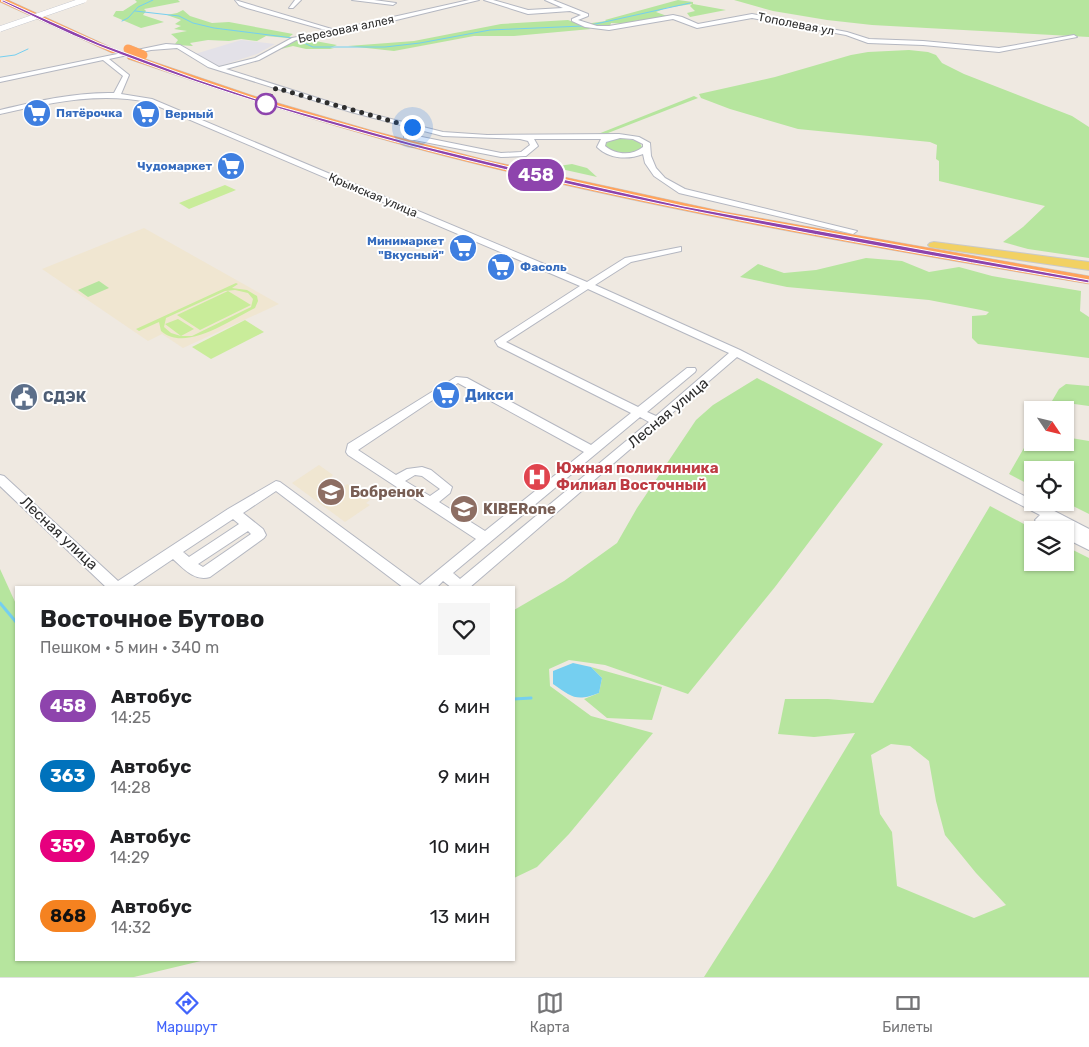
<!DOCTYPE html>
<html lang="ru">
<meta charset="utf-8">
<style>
body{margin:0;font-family:Rubik,sans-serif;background:#f6f6f6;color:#202124;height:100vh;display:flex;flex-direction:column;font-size:19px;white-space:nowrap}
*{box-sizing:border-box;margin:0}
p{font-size:16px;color:#757577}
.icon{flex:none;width:28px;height:28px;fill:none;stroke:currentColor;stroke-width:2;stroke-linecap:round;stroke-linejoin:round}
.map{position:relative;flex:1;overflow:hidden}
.panel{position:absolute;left:15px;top:586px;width:500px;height:375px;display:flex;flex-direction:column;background:#fff;border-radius:0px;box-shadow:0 1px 4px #0004}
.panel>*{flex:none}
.badge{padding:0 10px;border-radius:16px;font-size:18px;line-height:32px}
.needle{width:32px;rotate:125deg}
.buttons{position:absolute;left:1024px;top:401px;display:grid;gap:10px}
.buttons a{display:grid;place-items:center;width:50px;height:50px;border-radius:0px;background:#fff;box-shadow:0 1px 4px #0004;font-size:25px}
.you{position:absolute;width:25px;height:25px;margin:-12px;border:4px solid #fff;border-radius:50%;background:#1a73e8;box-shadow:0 0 0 8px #1a73e833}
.map>.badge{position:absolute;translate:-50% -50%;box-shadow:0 0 0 2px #fff}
.round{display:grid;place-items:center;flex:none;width:52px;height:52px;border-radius:0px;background:#f6f6f6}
.overview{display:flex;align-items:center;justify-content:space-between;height:85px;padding:0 25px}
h1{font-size:24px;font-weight:700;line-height:38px}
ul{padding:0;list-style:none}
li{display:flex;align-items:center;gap:15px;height:70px;padding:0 25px}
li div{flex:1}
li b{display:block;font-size:19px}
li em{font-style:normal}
li .badge{min-width:55px;font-weight:700;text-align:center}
.menu{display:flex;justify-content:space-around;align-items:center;height:70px;border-top:1px solid #e0e0e0;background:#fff;font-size:14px;color:#757577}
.menu a{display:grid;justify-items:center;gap:2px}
.menu .current{color:#4264fb}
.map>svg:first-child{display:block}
</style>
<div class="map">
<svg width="1089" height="977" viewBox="0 0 1089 977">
<rect width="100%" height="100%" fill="#efe9e1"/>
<path fill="#e3e1e8" d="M241 40 275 44 257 54 217 67 195 54Z"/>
<g fill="#f0e6d1">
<path d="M144 228 279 304 183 348 162 334 148 341 42 269Z"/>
<path d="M319 465 333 475 331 477 336 480 345 486 347 484 370 500 366 503 370 505 345 522 292 483Z"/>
</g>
<g fill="#b6e59e" fill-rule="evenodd">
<path d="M135 0H178L180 2 144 9 146 11 143 15 164 22 141 28 113 16 116 11H123L137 2Z"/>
<path d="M678 0 693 2V4L726 10 690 17 687 13 695 11 690 6 692 4 666 8 656 12 667 16 640 22H626L627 24 611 23 610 26 602 27 585 24 606 21 605 20Z"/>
<path d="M734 0H1089V37L872 25 827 20 773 11Z"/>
<path d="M183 10 190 16 212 23 229 22 293 34 288 38 266 36 257 41 241 39 229 41 208 40 190 43 193 46 177 45 175 44 178 40 171 34 187 31 174 29 181 26 175 24 181 20 167 15 177 13Z"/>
<path d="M568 20 591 29 514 36H474L394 51 348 46 414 41 501 24Z"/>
<path d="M302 39H307L302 42 315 41 337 45 330 48 334 49H306L293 46 277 50 293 41Z"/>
<path d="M909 50 928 52 936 55 942 63 964 74 1072 116 1089 127V258L1028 249 1003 242 1023 227 1045 206 939 181V161L936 159 937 145 930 142 798 129 730 109 701 98 699 94 775 77 851 55 868 52Z"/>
<path d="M694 96 698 98 608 133 598 134Z"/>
<path d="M618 138 639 141 642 147C633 156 616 154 606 148L605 145 606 142Z"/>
<path d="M572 164 587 168 597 177 552 167Z"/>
<path d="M866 258 902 261 929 272 959 267 992 276 1081 291 1080 311 1089 317V358L978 344 972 338V316L986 315 989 312 981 310 929 300 787 287 740 277 758 264 784 273 816 270Z"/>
<path d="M99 281 109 288 88 297 78 290Z"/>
<path d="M757 378 883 444 775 587 688 694 605 665 569 660 549 669 550 686 591 716 653 733 569 834 537 867 514 878V610L564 581 617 543 637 508 696 420 713 405Z"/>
<path d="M1066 384 1089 386V406L1052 401 1059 389Z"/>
<path d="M1032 434V442H1065V437L1089 441V514L1065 502V470H1032V486L1009 474Z"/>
<path d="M990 506 1035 530H1032V562H1065V546L1089 558V977H704L773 869 855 733 814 737 778 734 785 699H828L873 703ZM891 744 910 746 929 761 936 801 945 835 976 873 1006 905 974 918 897 886 892 832 880 814 871 755Z"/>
<path d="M0 569 16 604V960H205L134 977H0Z"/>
<path d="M591 667 662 687 652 720 607 718 584 699 599 693 602 678Z"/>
</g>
<g fill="#c9ec9a" fill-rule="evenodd">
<path d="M225 185 236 190 189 209 179 203Z"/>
<path d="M236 283 238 284 232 288 247 290 257 296 258 301 255 308C232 319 185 353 161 331L159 322 139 331 136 329ZM235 290 248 293 253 299 251 307 192 336H181L194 329 178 319 165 324 181 336 171 333 164 327 166 318 225 291Z"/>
<path d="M228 291 251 305 200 330 177 315Z"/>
<path d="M245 320 264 332 211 359 192 347Z"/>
</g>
<path fill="#75cff0" d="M573 663 591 667 602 678 599 693C576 702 572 697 553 684V671Z"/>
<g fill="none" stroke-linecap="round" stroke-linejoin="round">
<g stroke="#75cff0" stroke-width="1">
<path d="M135 11 179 16 193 23 214 28 293 38"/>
<path d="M122 21 128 18 138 7 153 0"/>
<path d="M591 25 690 3"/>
<path d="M297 40 313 47H385L420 43 490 30 583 26"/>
<path d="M0 57 15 55 28 49"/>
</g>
<g stroke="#75cff0" stroke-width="3">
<path d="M0 603 16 622"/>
<path d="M514 699 531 698"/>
</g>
<defs>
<g id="minor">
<path d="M235 0 335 30 469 0H479L359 29 296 40 259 60 226 69 355 110 443 132 487 135 619 134 639 137 650 143 651 156 656 168 665 178 685 189 857 231 853 234 679 193 654 176 645 163 643 154C628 160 609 159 597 147L601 139H534L538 146 526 156 501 157 404 138V134H407L501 153 521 152 530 145 528 141 520 139 443 136 351 112 208 67 177 48 151 50 109 59 129 75 121 94 152 99 587 282 625 258 681 247V251L631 262 595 285 740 350 1032 500V502H1037L1089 529V550L1065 538V530C1054 530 1041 530 1035 520L1040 515 737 357 469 588H452L443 581 436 588H404L276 491 243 513 263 529 266 535 264 538 210 577C195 582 183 568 173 559L130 588H107L0 486V475L4 476 118 581 228 509 276 481 280 482 420 585 476 539 348 455 346 452 348 444 456 377 467 378 591 445 631 413 498 346 495 341 580 286 148 102C97 92 50 103 0 114V110C37 101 76 92 114 93L123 76 103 60 0 82V78L166 44 180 45 219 67 255 58 292 38 329 31 247 8 239 5ZM620 138 633 139 643 144V147C632 156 616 155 605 146L606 142ZM588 289 729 353 656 416 647 412 695 372 696 370 695 368H687L638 407 506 342ZM458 383 584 452 485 531 439 502 450 493 452 487 431 470 422 467 407 469 396 475 358 450ZM640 417 649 422 460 579 453 573ZM415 475 422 476 440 489 430 496 405 481ZM233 519 239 524 189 557 183 552ZM248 531 251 534 203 567 198 564Z"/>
<path d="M295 0H301L293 8H289Z"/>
<path d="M352 0H374L396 3 393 5Z"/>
<path d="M484 0H493L528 10 563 8 545 0H553L588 14V16L578 20 597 26H609L673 15 682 17 698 24 752 14 847 32 869 39 923 41 999 48 1074 35 1077 37 999 52 923 45 868 43 846 35 752 18 697 28 673 19 609 30 585 27 572 21V19L581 15 570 11 528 14Z"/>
</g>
<path id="major" d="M934 242 1089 262V270L930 247 928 245 930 243Z"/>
<g id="highway">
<path d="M0 0H8L119 51 118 53H112L0 2Z"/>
<path d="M131 54 251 95 370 130 486 160 725 212 1089 276V284C887 250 684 215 484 166 364 137 245 99 128 59L127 57Z"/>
</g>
</defs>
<use href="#minor" stroke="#b4b7c1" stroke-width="2"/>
<use href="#major" stroke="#c9c9c9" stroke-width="2"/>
<use href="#highway" stroke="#c9c9c9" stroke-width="1"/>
<use href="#minor" fill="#fff" fill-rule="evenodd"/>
<use href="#major" fill="#f2d163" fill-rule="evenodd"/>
<use href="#highway" fill="#ffa35c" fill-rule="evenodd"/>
<defs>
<path id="minor-bridge" d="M0 29 84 0"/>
<path id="highway-bridge" d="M128 49 143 55"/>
</defs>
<use href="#minor-bridge" stroke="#b4b7c1" stroke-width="6" stroke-linecap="butt"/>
<use href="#highway-bridge" stroke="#c9c9c9" stroke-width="9" stroke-linecap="butt"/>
<use href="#minor-bridge" stroke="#fff" stroke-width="5.5"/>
<use href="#highway-bridge" stroke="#ffa35c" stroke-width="9"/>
</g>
<path fill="#8e44ad" stroke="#fff" d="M1 1 3 0 99 43 196 79 271 104 411 143 522 170 683 206 1089 280V283C880 247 672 211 466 160 342 129 218 93 99 46 65 33 33 16 1 1Z"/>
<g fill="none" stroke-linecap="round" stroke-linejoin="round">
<path stroke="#2e2e2e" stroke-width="5" stroke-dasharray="0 9" d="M266 104 276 88 412 127"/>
</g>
<defs>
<symbol id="supermarket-disc" viewBox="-11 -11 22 22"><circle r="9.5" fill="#3f7fe0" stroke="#fff"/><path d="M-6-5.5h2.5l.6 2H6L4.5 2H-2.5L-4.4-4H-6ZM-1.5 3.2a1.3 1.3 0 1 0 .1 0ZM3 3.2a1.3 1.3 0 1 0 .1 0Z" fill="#fff"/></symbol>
<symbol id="civic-disc" viewBox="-11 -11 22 22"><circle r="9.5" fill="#5c6f8a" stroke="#fff"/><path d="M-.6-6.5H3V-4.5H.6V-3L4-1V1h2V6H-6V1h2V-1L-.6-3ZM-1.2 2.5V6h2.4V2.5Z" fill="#fff"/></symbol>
<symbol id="hospital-disc" viewBox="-11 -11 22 22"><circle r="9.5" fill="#e0444e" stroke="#fff"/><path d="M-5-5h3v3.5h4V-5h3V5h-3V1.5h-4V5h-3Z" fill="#fff"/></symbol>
<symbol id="school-disc" viewBox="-11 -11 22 22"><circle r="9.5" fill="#8d6e63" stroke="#fff"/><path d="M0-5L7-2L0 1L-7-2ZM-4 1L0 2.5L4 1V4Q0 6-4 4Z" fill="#fff"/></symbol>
</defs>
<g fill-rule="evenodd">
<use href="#supermarket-disc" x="21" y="97" width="32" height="32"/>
<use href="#supermarket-disc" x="130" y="98" width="32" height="32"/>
<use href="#supermarket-disc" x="215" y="150" width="32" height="32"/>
<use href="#supermarket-disc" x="447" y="232" width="32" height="32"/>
<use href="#supermarket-disc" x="485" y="251" width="32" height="32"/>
<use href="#supermarket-disc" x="430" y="379" width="32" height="32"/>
<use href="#civic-disc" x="8" y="381" width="32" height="32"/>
<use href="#hospital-disc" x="521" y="461" width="32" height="32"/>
<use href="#school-disc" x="315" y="476" width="32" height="32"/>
<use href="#school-disc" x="448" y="493" width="32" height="32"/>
</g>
<circle fill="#fff" stroke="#8e44ad" stroke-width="2.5" cx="266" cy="104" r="10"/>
<g text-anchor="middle" stroke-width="4" stroke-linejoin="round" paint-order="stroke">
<g font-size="12" fill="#2e2e2e" stroke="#fff">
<text transform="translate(796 24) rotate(11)" y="4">Тополевая ул</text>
<text transform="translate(346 29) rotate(-12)" y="4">Березовая аллея</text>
<text transform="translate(373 195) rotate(23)" y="4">Крымская улица</text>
</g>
<g font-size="12" font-weight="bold" fill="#366cbe" stroke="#fff" text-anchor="start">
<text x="56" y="117">Пятёрочка</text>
<text x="165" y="118">Верный</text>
<text x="212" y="170" text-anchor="end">Чудомаркет</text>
<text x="444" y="245" text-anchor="end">Минимаркет<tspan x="444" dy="14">"Вкусный"</tspan></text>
<text x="520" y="271">Фасоль</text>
</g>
<g font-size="15" font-weight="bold" fill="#366cbe" stroke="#fff" text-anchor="start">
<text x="465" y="400">Дикси</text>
</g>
<g font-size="15" font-weight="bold" fill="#4e5e75" stroke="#fff" text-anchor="start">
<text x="43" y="402">СДЭК</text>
</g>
<g font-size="15" fill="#2e2e2e" stroke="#fff">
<text transform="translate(668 413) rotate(-40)" y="5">Лесная улица</text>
<text transform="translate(59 533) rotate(43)" y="5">Лесная улица</text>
</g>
<g font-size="15" font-weight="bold" fill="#be3a42" stroke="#fff" text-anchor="start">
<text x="556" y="473">Южная поликлиника<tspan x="556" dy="17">Филиал Восточный</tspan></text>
</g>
<g font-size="15" font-weight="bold" fill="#785e54" stroke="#fff" text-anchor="start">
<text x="350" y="497">Бобренок</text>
<text x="483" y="514">KIBERone</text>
</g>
</g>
</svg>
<div class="buttons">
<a><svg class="needle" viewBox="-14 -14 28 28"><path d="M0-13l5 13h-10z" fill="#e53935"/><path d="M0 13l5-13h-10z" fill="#757577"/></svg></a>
<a><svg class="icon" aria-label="locate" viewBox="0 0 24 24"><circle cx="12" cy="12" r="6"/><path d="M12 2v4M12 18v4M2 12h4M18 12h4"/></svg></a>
<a><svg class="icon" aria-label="layers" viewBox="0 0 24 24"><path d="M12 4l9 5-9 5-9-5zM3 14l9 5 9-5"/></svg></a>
</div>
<div class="you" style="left:412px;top:127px"></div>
<b class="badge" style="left:536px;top:175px;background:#8e44ad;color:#fff">458</b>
<section class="panel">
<div class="overview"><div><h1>Восточное Бутово</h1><p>Пешком · 5 мин · 340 m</p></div><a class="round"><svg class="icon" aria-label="heart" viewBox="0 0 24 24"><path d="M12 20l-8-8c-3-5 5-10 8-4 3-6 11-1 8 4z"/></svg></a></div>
<ul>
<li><span class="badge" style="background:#8e44ad;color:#fff">458</span><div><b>Автобус</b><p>14:25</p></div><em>6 мин</em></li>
<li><span class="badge" style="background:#0072bc;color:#fff">363</span><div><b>Автобус</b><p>14:28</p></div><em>9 мин</em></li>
<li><span class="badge" style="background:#e6007e;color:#fff">359</span><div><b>Автобус</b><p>14:29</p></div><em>10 мин</em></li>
<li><span class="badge" style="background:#f58220;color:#111">868</span><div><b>Автобус</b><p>14:32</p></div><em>13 мин</em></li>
</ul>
</section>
</div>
<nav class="menu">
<a class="current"><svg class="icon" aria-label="directions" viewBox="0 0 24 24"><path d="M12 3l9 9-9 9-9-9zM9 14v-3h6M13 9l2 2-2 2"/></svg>Маршрут</a>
<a><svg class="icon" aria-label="map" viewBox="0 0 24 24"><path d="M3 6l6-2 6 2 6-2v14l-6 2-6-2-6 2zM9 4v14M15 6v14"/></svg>Карта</a>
<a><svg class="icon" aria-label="tickets" viewBox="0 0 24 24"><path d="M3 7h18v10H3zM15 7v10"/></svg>Билеты</a>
</nav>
